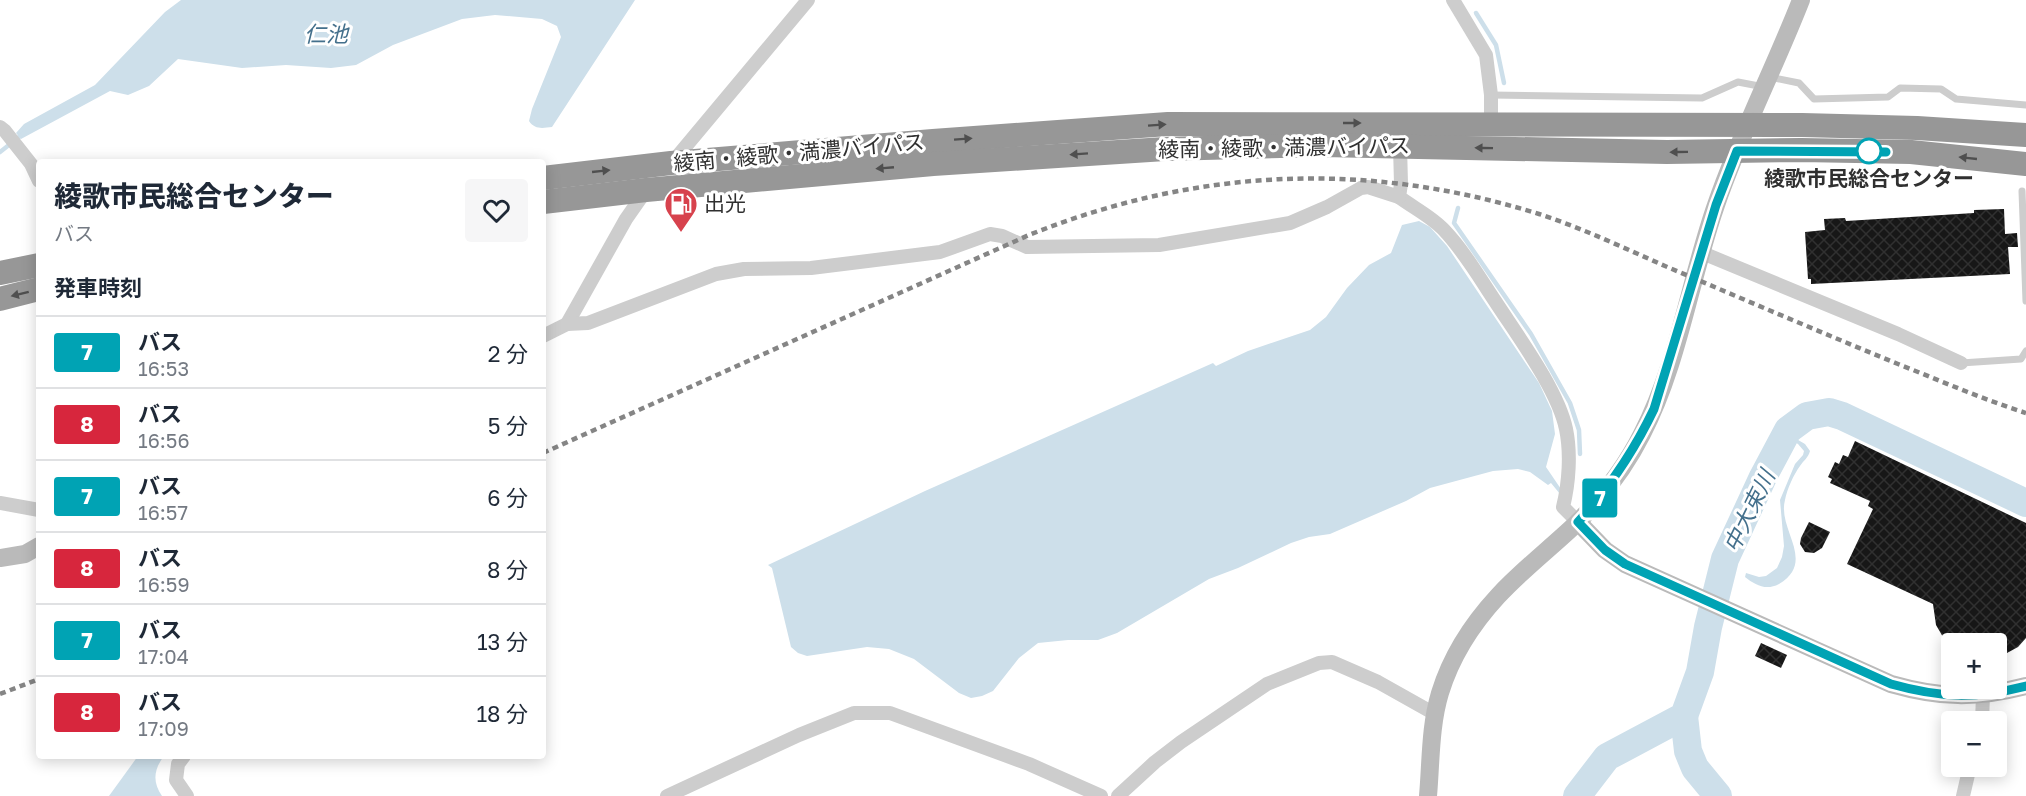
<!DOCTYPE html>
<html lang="ja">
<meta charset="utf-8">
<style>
body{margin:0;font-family:"Golos Text","Noto Sans JP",sans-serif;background:#f6f6f7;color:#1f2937;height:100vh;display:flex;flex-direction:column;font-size:22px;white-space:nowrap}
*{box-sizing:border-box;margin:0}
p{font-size:20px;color:#747a83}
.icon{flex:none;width:33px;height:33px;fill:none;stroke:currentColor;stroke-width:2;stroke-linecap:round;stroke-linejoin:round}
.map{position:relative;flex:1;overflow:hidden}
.details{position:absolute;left:36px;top:159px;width:510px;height:600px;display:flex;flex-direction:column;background:#fff;border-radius:6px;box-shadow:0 3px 15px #0003}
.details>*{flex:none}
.badge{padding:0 12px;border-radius:4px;font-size:21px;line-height:39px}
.fabs{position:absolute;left:1941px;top:633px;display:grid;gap:12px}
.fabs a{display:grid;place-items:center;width:66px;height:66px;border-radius:6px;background:#fff;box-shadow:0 3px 15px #0003;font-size:30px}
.map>.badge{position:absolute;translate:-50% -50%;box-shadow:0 0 0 3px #fff}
h2{padding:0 18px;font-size:22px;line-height:54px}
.round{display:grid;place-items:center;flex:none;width:63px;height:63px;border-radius:6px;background:#f6f6f7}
.headline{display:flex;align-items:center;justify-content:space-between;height:102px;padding:0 18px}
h1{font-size:28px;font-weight:800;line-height:45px}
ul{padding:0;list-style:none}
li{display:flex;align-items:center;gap:18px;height:72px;padding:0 18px;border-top:2px solid #e0e1e3}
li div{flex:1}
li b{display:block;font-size:22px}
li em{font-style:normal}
li .badge{min-width:66px;font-weight:700;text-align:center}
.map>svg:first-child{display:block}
</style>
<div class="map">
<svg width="2026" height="796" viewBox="0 0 2026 796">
<defs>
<pattern id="building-cross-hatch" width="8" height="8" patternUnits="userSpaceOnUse" patternTransform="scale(1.5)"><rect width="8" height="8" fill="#171717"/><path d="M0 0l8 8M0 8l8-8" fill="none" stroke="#303030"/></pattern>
</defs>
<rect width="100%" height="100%" fill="#fff"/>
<g fill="#cddfea">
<path d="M181 0H635L552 127C543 128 535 130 529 121L532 109 561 37 557 26 542 19 495 15 462 19 393 45 356 65 331 68 286 65 242 68 178 59 149 86 128 95 110 91 21 139 16 133 24 124 95 85 165 12Z"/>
<path d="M1419 221 1430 227 1447 246 1539 383 1552 411 1555 434 1546 467 1563 492 1560 494 1551 483 1548 485 1530 472 1518 469 1493 471 1430 488 1406 501 1330 534 1309 537 1291 543 1238 568 1209 579 1117 633 1098 640H1068L1038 643 1019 658 993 691 982 696 971 698 959 693 914 659 889 649 867 647 807 656 798 653 791 647 772 568 768 565 925 491 1213 363 1216 366 1248 351 1310 330 1326 317 1347 288 1369 265 1391 253 1402 225Z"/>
<path d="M1793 437 1805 444 1810 451C1808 458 1804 460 1800 466 1794 474 1787 489 1785 500 1777 530 1817 561 1779 584 1766 591 1755 585 1745 577L1746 573 1759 577 1766 576 1777 568 1782 557 1784 546 1780 500 1795 464 1803 455 1804 451 1798 444 1791 440Z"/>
<path d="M138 756H164C154 769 152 782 162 796H109Z"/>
</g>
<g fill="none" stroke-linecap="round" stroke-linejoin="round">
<g stroke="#cddfea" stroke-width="4.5">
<path d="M1476 13 1496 45 1504 83"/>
<path d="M0 152 24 133"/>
<path d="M1458 208 1454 223 1531 334 1570 403 1579 430 1580 454"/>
<path d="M1786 436 1794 440"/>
</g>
<g stroke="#cddfea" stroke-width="28">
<path d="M1684 716 1688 751 1695 768 1718 796"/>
<path d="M1577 796 1607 757 1684 716 1700 672 1708 627 1725 559 1763 477 1788 430 1807 416 1829 412 1842 416 2026 503"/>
</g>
</g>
<g fill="url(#building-cross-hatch)">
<path d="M2004 209 2005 234 2017 233 2018 247H2008L2010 274 1811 284V279H1808L1805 232 1825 230 1824 219 1845 218 1846 221 1974 213V210Z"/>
<path d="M1855 441 2026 523V638L2018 647 1996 659V644H1947L1936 625 1933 604 1847 564 1873 509 1868 506 1870 501 1830 483 1832 479 1828 477 1835 462 1839 464 1843 455 1848 457Z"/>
<path d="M1809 522 1830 532 1822 548 1814 553 1805 552 1800 544 1801 538Z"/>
<path d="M1761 643 1787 655 1781 668 1755 656Z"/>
</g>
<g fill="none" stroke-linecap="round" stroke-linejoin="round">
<g stroke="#cdcdcd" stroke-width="7">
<path d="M1769 77 1799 83 1814 99 1888 97 1900 88 1941 89 1956 99 2026 105"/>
<path d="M1491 95 1702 98 1738 82 1764 87"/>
<path d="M2022 191 2026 301"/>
<path d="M1961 363 2021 359 2026 351"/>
</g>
<g stroke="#cdcdcd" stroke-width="14">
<path d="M1453 0 1486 55 1491 95V124"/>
<path d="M0 127 5 131 31 164 39 181"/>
<path d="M1400 146 1401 184 1399 197C1414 208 1432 217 1444 230 1464 251 1479 277 1495 301 1517 335 1558 390 1566 429 1571 453 1569 483 1563 507L1578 522"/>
<path d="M671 164 808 0"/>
<path d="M1700 252 1898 334 1961 363"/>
<path d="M567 324 626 219 647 189"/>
<path d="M543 336 567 324 588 323 716 274 744 269 811 268 940 252 990 234 1002 236 1027 247 1159 245 1290 223 1327 207 1361 188 1368 187 1399 197"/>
<path d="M0 503 39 510"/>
<path d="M1982 722 1983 695"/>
<path d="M184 756 178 764 176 780 187 796"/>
<path d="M667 796 799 735 854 713H890L1029 764 1101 796"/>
<path d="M1118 796 1155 762 1181 742 1267 684 1319 663 1332 662 1378 682 1435 714"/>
<path d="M1963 796 1970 766"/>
</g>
<g stroke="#bababa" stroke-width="18">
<path d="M1578 522 1605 550 1625 564 1891 684C1940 698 1976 699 2026 686"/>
<path d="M0 558 25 554 39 546"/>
<path d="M1428 796C1431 762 1430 726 1440 693 1451 657 1473 623 1498 596 1523 569 1552 547 1578 522 1603 496 1626 466 1642 434 1678 365 1690 279 1716 205 1740 135 1774 69 1801 0"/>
</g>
<g stroke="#979797" stroke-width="24">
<path d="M543 178 671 163 933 141 1168 124 1802 125 1917 128 2026 135"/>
<path d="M543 202 646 190 933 164 1165 149 1323 145 1667 152 1801 150 1911 152 2026 164"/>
<path d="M0 273 39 265"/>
<path d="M0 299 39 289"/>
</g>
<g stroke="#858585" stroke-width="4.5" stroke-dasharray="6 4.5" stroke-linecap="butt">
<path d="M543 453 1029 235C1196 168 1366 160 1539 214 1582 228 1624 248 1665 266 1743 299 1820 332 1898 364 1941 381 1982 399 2026 413"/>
<path d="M0 694 39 679"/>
</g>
</g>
<defs><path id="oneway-solid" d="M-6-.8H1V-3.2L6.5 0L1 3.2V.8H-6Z" transform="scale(1.5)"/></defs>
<g fill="#4f4f4f">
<use href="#oneway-solid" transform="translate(1352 123)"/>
<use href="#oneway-solid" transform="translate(1157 125) rotate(-4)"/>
<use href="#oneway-solid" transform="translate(963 139) rotate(-4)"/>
<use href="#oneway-solid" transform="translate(1484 148) rotate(-179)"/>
<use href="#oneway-solid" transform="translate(1679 152) rotate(179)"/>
<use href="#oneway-solid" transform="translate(1079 154) rotate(176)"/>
<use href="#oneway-solid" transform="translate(1968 158) rotate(-174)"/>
<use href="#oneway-solid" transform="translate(885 168) rotate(175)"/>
<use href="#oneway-solid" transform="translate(601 171) rotate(-6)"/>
<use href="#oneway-solid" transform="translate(20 294) rotate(166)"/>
</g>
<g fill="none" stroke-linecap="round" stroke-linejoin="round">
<defs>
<path id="line" d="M1886 152 1737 151 1716 205 1654 409C1634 451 1610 487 1578 522L1605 550 1625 564 1891 684C1941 698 1975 699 2026 686"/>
</defs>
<use href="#line" stroke="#fff" stroke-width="14"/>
<use href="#line" stroke="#00a3b4" stroke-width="9"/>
</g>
<defs>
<symbol id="fuel-pin" viewBox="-11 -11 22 30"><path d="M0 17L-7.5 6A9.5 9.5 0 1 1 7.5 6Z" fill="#d7424d" stroke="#fff"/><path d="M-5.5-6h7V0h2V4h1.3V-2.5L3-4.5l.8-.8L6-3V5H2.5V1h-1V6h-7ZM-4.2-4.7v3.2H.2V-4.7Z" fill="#fff"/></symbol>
</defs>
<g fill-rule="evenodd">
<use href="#fuel-pin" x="662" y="185" width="38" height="52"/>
</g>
<circle fill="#fff" stroke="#00a3b4" stroke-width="3" cx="1869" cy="151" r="12"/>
<g text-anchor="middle" stroke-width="6" stroke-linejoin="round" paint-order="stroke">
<g font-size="21" fill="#303030" stroke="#fff">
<text transform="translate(1284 148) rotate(-1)" y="7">綾南・綾歌・満濃バイパス</text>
<text transform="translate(799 153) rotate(-5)" y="7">綾南・綾歌・満濃バイパス</text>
</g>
<g font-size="21" font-weight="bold" fill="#303030" stroke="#fff">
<text x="1869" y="186">綾歌市民総合センター</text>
</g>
<g font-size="21" fill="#303030" stroke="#fff" text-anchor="start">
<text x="704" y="211">出光</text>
</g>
<g font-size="22" font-style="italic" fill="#44708c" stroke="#fff">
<text x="326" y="42">仁池</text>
<text transform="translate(1749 511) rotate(-64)" y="8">中大束川</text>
</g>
</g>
</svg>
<div class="fabs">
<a>+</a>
<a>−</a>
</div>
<b class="badge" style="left:1600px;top:498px;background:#00a3b4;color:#fff">7</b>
<section class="details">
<div class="headline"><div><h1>綾歌市民総合センター</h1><p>バス</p></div><a class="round"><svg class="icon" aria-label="heart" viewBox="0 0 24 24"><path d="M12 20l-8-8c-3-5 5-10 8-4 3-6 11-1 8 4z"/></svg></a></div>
<h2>発車時刻</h2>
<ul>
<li><span class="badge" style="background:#00a3b4;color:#fff">7</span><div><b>バス</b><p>16:53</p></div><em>2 分</em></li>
<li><span class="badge" style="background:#d7263d;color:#fff">8</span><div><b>バス</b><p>16:56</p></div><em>5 分</em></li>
<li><span class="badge" style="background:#00a3b4;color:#fff">7</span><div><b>バス</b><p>16:57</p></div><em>6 分</em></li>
<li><span class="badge" style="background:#d7263d;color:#fff">8</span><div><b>バス</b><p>16:59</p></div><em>8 分</em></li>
<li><span class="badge" style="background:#00a3b4;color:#fff">7</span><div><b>バス</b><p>17:04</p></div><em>13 分</em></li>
<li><span class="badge" style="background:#d7263d;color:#fff">8</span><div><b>バス</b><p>17:09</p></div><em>18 分</em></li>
</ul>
</section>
</div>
